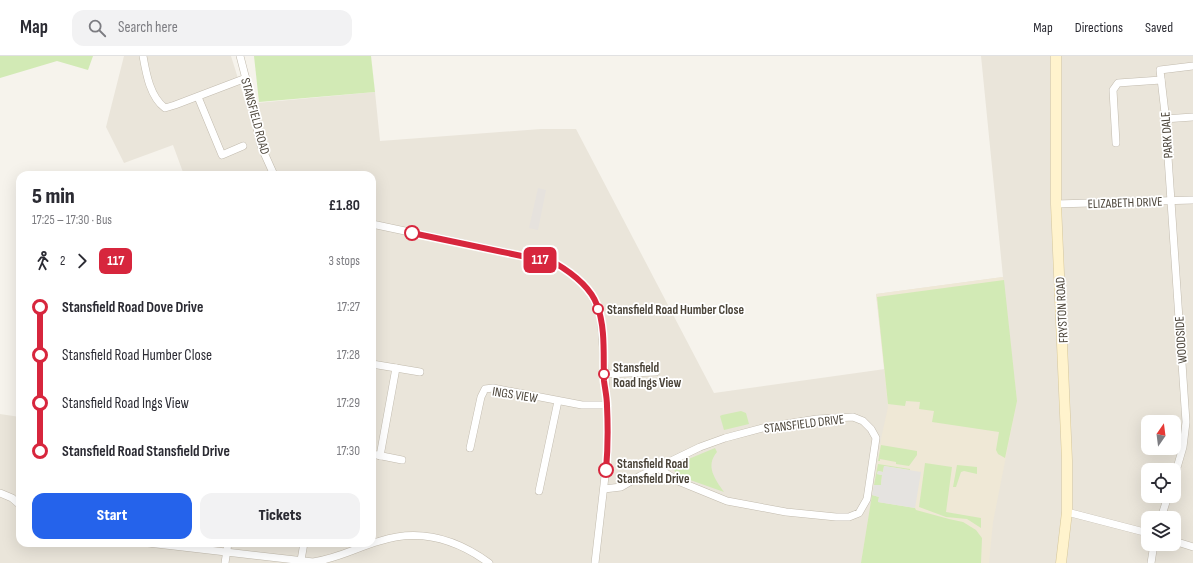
<!DOCTYPE html>
<meta charset="utf-8">
<style>
body{margin:0;font-family:"Sofia Sans Condensed",sans-serif;background:#f2f2f3;color:#2b2b33;height:100vh;display:flex;flex-direction:column;font-size:15px;white-space:nowrap}
*{box-sizing:border-box;margin:0}
p{font-size:13px;color:#7c7c81}
.icon{flex:none;width:22px;height:22px;fill:none;stroke:currentColor;stroke-width:2;stroke-linecap:round;stroke-linejoin:round}
.map{position:relative;flex:1;overflow:hidden}
.details{position:absolute;left:16px;top:115px;width:360px;height:376px;display:flex;flex-direction:column;background:#fff;border-radius:12px;box-shadow:0 4px 16px #0002}
.details>*{flex:none}
.badge{padding:0 8px;border-radius:6px;font-size:14px;line-height:26px}
.needle{width:26px;rotate:14deg}
.buttons{position:absolute;left:1141px;top:359px;display:grid;gap:8px}
.buttons a{display:grid;place-items:center;width:40px;height:40px;border-radius:8px;background:#fff;box-shadow:0 4px 16px #0002;font-size:20px}
.map>.badge{position:absolute;translate:-50% -50%;box-shadow:0 0 0 2px #fff}
.legs{display:flex;align-items:center;gap:6px;height:44px;padding:0 16px;font-size:13px}
.legs p{margin-inline-start:auto}
.head{display:flex;align-items:center;justify-content:space-between;height:68px;padding:0 16px}
h1{font-size:22px;font-weight:800;line-height:30px}
.action{display:flex;gap:8px;margin-top:auto;padding:8px 16px}
.action a{flex:1;height:46px;border-radius:12px;background:#2563eb;color:#fff;font-size:16px;font-weight:800;line-height:46px;text-align:center}
.action a+a{background:#f2f2f3;color:#2b2b33}
ul{padding:0 16px;list-style:none}
li{display:flex;align-items:center;gap:14px;height:48px;font-size:15px}
li i{display:grid;place-items:center;width:6px;height:100%;margin:0 5px;background:currentColor}
li i::after{content:'';width:10px;height:10px;margin:-5px;border:3px solid;border-radius:50%;background:#fff}
li p{margin-inline-start:auto}
li:first-child i{background:linear-gradient(#0000 50%,currentColor 0)}
li:last-child i{background:linear-gradient(currentColor 50%,#0000 0)}
header{display:flex;align-items:center;gap:24px;box-sizing:border-box;height:56px;padding:0 20px;background:#fff;border-bottom:1px solid #e1e1e2}
header strong{font-size:19px}
nav{display:flex;gap:22px;margin-inline-start:auto;font-size:14px}
.search{width:280px;height:36px;background:#f2f2f3;display:flex;align-items:center;gap:10px;box-sizing:border-box;padding:0 14px;border-radius:12px;color:#7c7c81;font-size:15px}
.map>svg:first-child{display:block}
</style>
<header>
<strong>Map</strong>
<div class="search"><svg class="icon" aria-label="search" viewBox="0 0 24 24"><circle cx="10" cy="10" r="6"/><path d="M15 15l6 6"/></svg>Search here</div>
<nav><a>Map</a><a>Directions</a><a>Saved</a></nav>
</header>
<div class="map">
<svg width="1193" height="507" viewBox="0 0 1193 507">
<rect width="100%" height="100%" fill="#f6f3ec"/>
<path fill="#eae5da" fill-rule="evenodd" d="M124 0H231L246 48 375 36 380 85 541 73H576L714 337 885 313 876 238 1003 221 981 0H1193V507H0V358L20 361V487H372V119H184L173 89 124 107 106 71ZM1148 366H1174V392H1148ZM1148 414H1174V440H1148ZM1148 462H1174V488H1148Z"/>
<path fill="#e6e2dd" d="M538 132 546 134 538 174 529 172Z"/>
<path fill="#efe8d6" d="M1003 221 1017 345 993 466 989 507H861L882 378 888 351 876 238Z"/>
<g fill="#d2eab5">
<path d="M0 0H93L88 14 57 5 0 22Z"/>
<path d="M254 0H371L375 36 259 46Z"/>
<path d="M1004 224 1017 345 1005 402 998 398 996 394 999 376 932 366 934 355 919 353 920 346 906 345 905 350 888 348 877 241Z"/>
<path d="M741 355 746 357 749 368 724 374 720 360 722 359Z"/>
<path d="M881 389 917 395V399L909 410 896 408V406L880 403V405H878Z"/>
<path d="M715 392 717 396C705 410 715 423 724 436L676 419 674 413V409Z"/>
<path d="M925 407 952 411 946 456 981 462V472L967 463 946 461 919 451Z"/>
<path d="M878 408 910 413V414L884 410 883 416 878 415 877 418 882 419 881 430 874 429Z"/>
<path d="M957 409 977 411V418L964 415 961 416 956 431H953Z"/>
<path d="M872 439 879 441 878 446 915 452 916 454 949 463 963 466 976 474 982 482 981 507H861Z"/>
</g>
<path fill="#e5e3e0" d="M884 410 921 416 915 452 878 446 879 441 872 439 874 429H881L882 419 877 418 878 415 883 416Z"/>
<g fill="none" stroke-linecap="round" stroke-linejoin="round">
<defs>
<g id="street">
<path d="M143 0C146 17 150 41 165 52L175 49 246 22"/>
<path d="M240 0 248 31 261 90 274 119"/>
<path d="M198 41 222 99 243 90"/>
<path d="M1164 63 1193 61"/>
<path d="M1116 87 1113 34 1118 27 1161 24"/>
<path d="M1056 148 1193 144"/>
<path d="M372 168 555 207C579 220 594 235 601 262L607 349 608 394 595 507"/>
<path d="M372 308 396 312 380 400"/>
<path d="M396 312 420 316"/>
<path d="M604 318 656 316"/>
<path d="M470 392 481 341 485 333 493 332 582 349H607"/>
<path d="M372 398 402 404"/>
<path d="M1174 422 1183 391 1186 366 1165 57 1160 14 1193 10"/>
<path d="M604 433 621 431 640 420 700 391 725 382 766 371 817 363 853 361 863 365 871 373 876 382 867 443 859 457 849 461H836L786 456 727 445 678 425 658 412"/>
<path d="M539 435 558 345"/>
<path d="M0 437 12 442 20 449"/>
<path d="M1067 456 1148 477"/>
<path d="M1161 462 1168 440"/>
<path d="M1174 485 1193 491"/>
<path d="M148 487 313 506C340 502 355 492 380 485 420 472 456 483 489 507"/>
<path d="M301 504 304 487"/>
<path d="M225 507 228 487"/>
<path d="M1151 507 1154 488"/>
</g>
<path id="secondary" d="M1056 0V148L1067 404V456L1061 507"/>
</defs>
<use href="#street" stroke="#c2bbae" stroke-width="8"/>
<use href="#secondary" stroke="#d6c79b" stroke-width="11"/>
<use href="#street" stroke="#fff" stroke-width="7"/>
<use href="#secondary" stroke="#fff3cd" stroke-width="10"/>
</g>
<g fill="none" stroke-linecap="round" stroke-linejoin="round">
<defs>
<path id="line-1" d="M412 177 555 207C572 217 590 230 597 249 606 272 603 302 604 325 605 333 607 341 607 350 608 371 608 392 606 414"/>
</defs>
<use href="#line-1" stroke="#fff" stroke-width="9"/>
<use href="#line-1" stroke="#d7263d" stroke-width="6"/>
</g>
<g fill="#fff" stroke="#d7263d" stroke-width="2">
<circle cx="412" cy="177" r="7"/>
<circle cx="598" cy="253" r="5"/>
<circle cx="604" cy="318" r="5"/>
<circle cx="606" cy="414" r="7"/>
</g>
<g text-anchor="middle" stroke-width="3.5" stroke-linejoin="round" paint-order="stroke">
<g font-size="13" fill="#4b4439" stroke="#fff">
<text transform="translate(256 60) rotate(75)" y="5">STANSFIELD ROAD</text>
<text transform="translate(1166 79) rotate(-94)" y="5">PARK DALE</text>
<text transform="translate(1125 146) rotate(-2)" y="5">ELIZABETH DRIVE</text>
<text transform="translate(1061 254) rotate(-93)" y="5">FRYSTON ROAD</text>
<text transform="translate(1180 284) rotate(-94)" y="5">WOODSIDE</text>
<text transform="translate(515 338) rotate(9)" y="5">INGS VIEW</text>
<text transform="translate(804 367) rotate(-7)" y="5">STANSFIELD DRIVE</text>
</g>
<g font-size="13" font-weight="bold" fill="#4b4439" stroke="#fff" text-anchor="start">
<text x="607" y="258">Stansfield Road Humber Close</text>
<text x="613" y="316">Stansfield<tspan x="613" dy="15">Road Ings View</tspan></text>
<text x="617" y="412">Stansfield Road<tspan x="617" dy="15">Stansfield Drive</tspan></text>
</g>
</g>
</svg>
<div class="buttons">
<a><svg class="needle" viewBox="-14 -14 28 28"><path d="M0-13l5 13h-10z" fill="#e53935"/><path d="M0 13l5-13h-10z" fill="#7c7c81"/></svg></a>
<a><svg class="icon" aria-label="locate" viewBox="0 0 24 24"><circle cx="12" cy="12" r="6"/><path d="M12 2v4M12 18v4M2 12h4M18 12h4"/></svg></a>
<a><svg class="icon" aria-label="layers" viewBox="0 0 24 24"><path d="M12 4l9 5-9 5-9-5zM3 14l9 5 9-5"/></svg></a>
</div>
<b class="badge" style="left:540px;top:204px;background:#d7263d;color:#fff">117</b>
<section class="details">
<div class="head"><div><h1>5 min</h1><p>17:25 – 17:30 · Bus</p></div><b>£1.80</b></div>
<div class="legs"><svg class="icon" aria-label="walk" viewBox="0 0 24 24"><circle cx="13" cy="4" r="2"/><path d="M13 8l-2 6 4 7M11 14l-3 7M7 12l3-4h3l4 4"/></svg>2<svg class="icon" aria-label="forward" viewBox="0 0 24 24"><path d="M9 5l7 7-7 7"/></svg><b class="badge" style="background:#d7263d;color:#fff">117</b><p>3 stops</p></div>
<ul>
<li><i style="color:#d7263d"></i><b>Stansfield Road Dove Drive</b><p>17:27</p></li>
<li><i style="color:#d7263d"></i><span>Stansfield Road Humber Close</span><p>17:28</p></li>
<li><i style="color:#d7263d"></i><span>Stansfield Road Ings View</span><p>17:29</p></li>
<li><i style="color:#d7263d"></i><b>Stansfield Road Stansfield Drive</b><p>17:30</p></li>
</ul>
<div class="action"><a>Start</a><a>Tickets</a></div>
</section>
</div>
